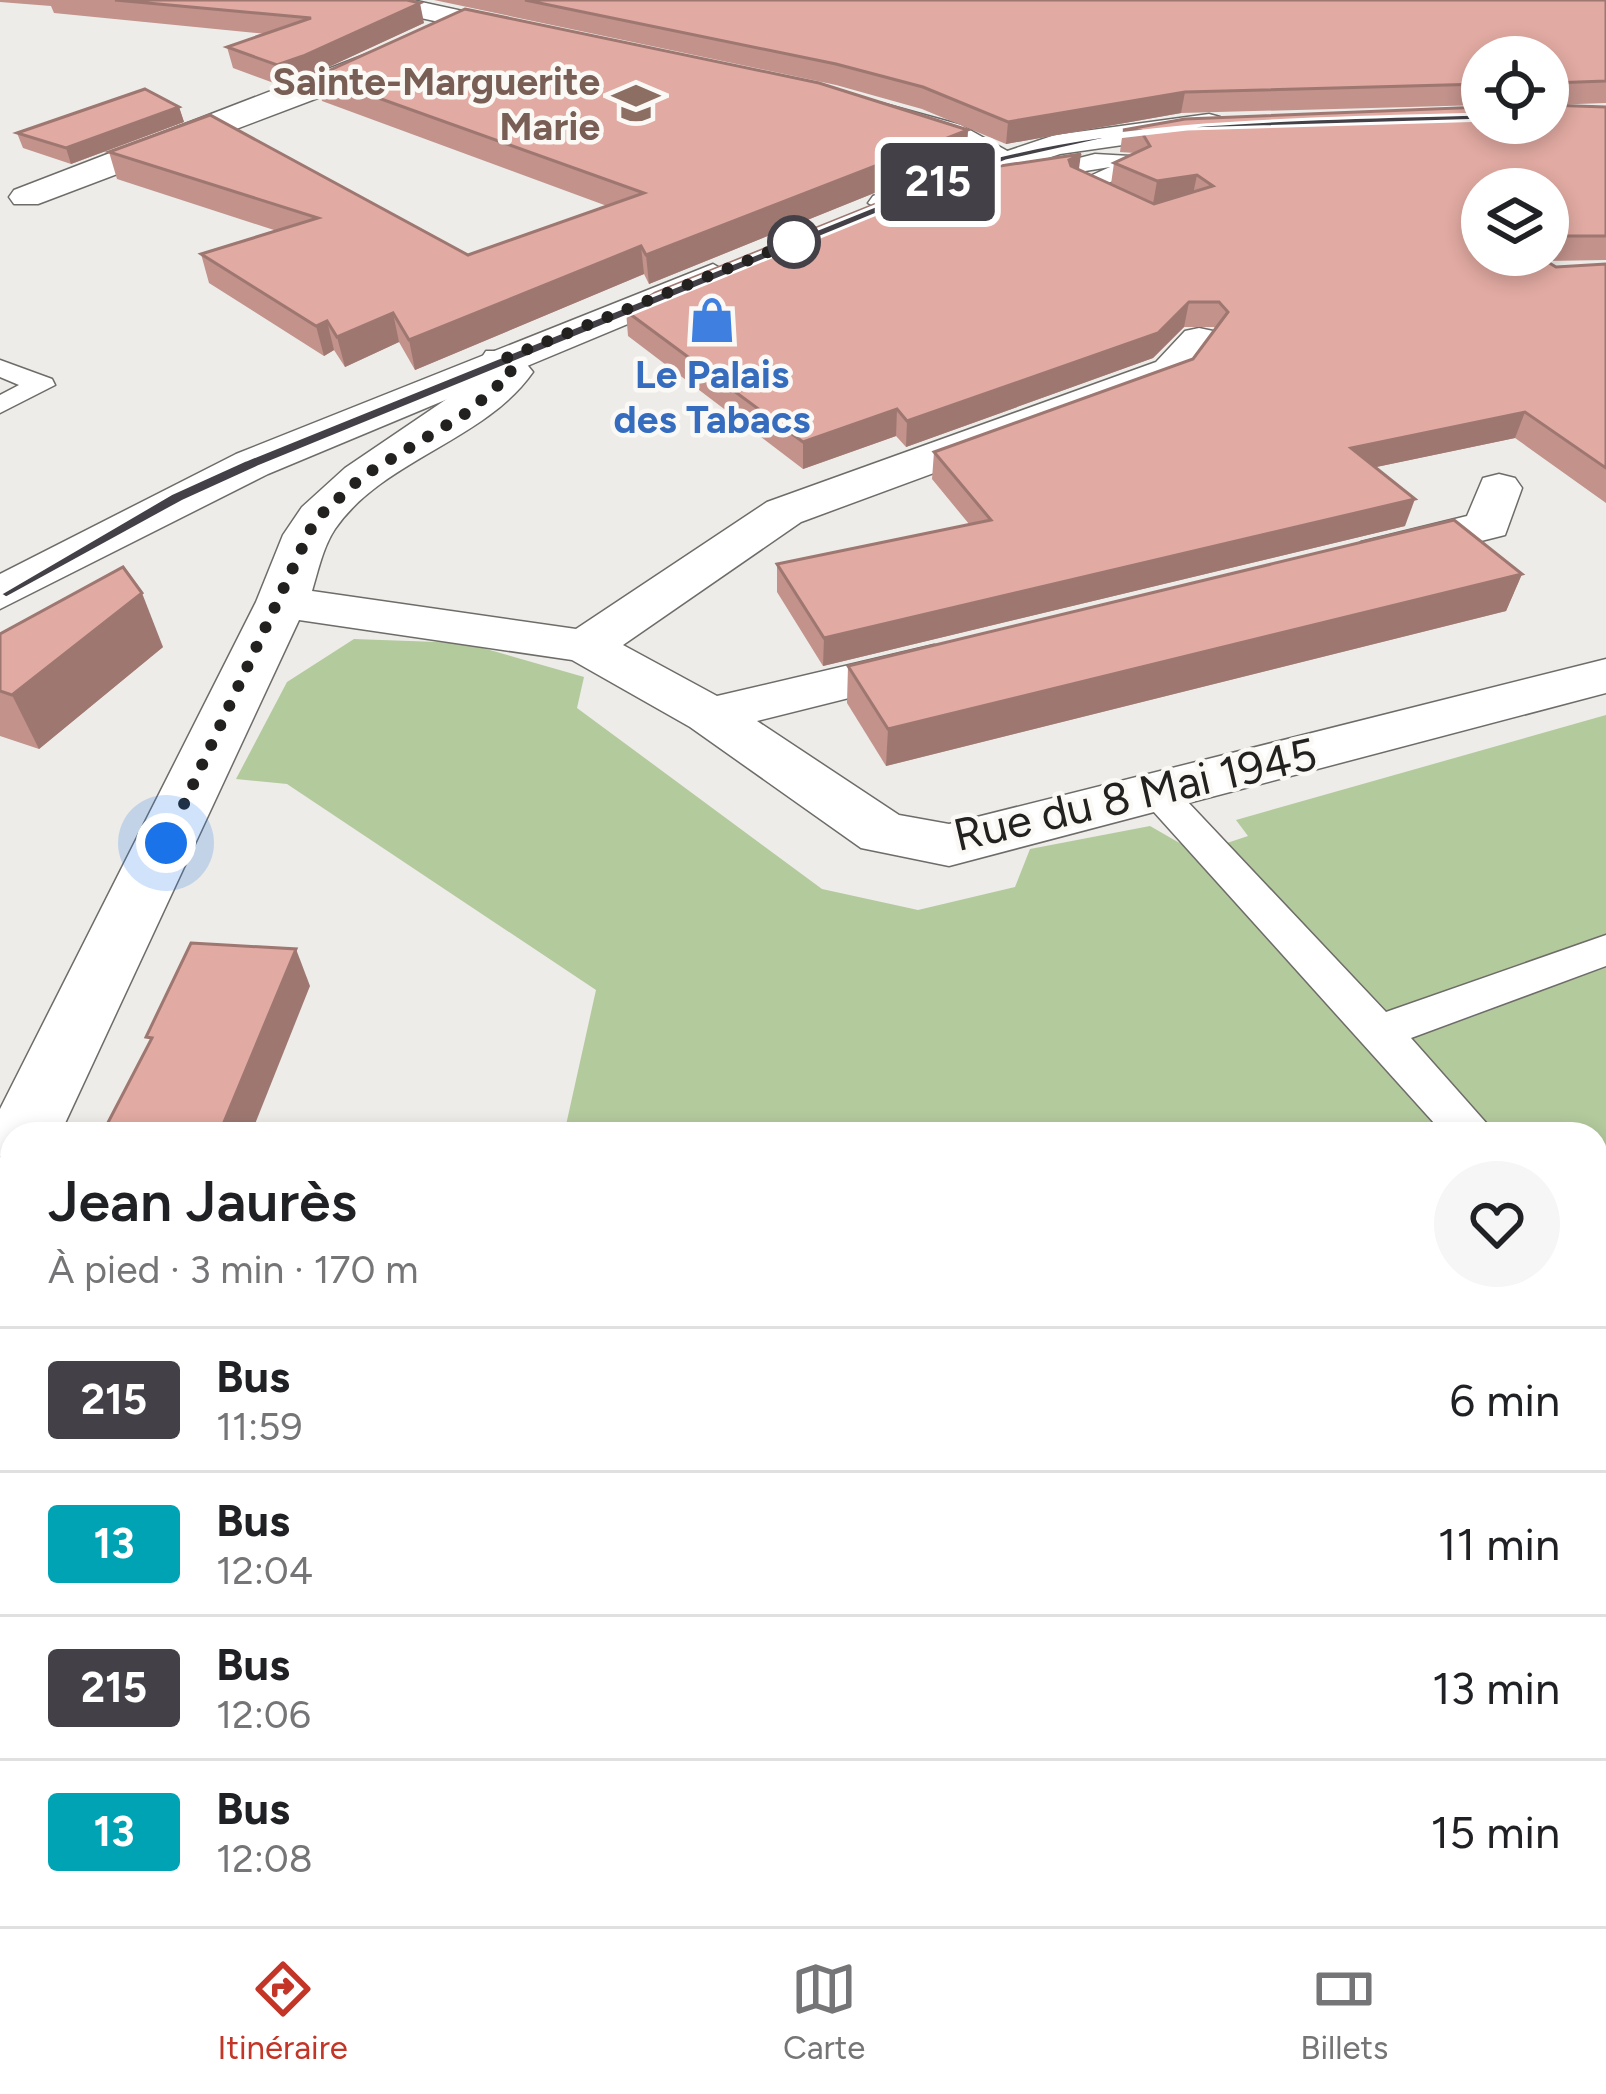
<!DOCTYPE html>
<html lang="fr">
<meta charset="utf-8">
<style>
body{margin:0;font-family:Figtree,sans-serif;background:#f6f6f6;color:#202124;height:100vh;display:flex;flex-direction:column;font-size:45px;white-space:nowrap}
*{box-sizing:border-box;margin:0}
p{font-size:39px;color:#757577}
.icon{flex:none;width:66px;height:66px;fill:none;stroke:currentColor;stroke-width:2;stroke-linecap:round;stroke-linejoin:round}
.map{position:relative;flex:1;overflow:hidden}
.panel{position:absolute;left:0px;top:1122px;width:1608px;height:804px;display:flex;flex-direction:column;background:#fff;border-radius:36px 36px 0 0;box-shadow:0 6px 18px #0003}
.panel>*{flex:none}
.badge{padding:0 24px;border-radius:9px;font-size:42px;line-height:78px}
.buttons{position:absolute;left:1461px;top:36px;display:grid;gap:24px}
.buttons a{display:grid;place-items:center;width:108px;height:108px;border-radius:50%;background:#fff;box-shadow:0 6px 18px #0003;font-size:60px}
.you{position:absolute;width:60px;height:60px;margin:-30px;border:9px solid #fff;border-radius:50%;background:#1a73e8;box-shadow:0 0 0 18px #1a73e833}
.map>.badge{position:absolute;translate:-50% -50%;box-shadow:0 0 0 6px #fff}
.round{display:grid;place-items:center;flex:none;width:126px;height:126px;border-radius:63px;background:#f6f6f6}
.headline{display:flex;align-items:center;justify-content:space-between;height:204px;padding:0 48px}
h1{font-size:57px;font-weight:600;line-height:90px}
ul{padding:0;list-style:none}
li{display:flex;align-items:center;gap:36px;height:144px;padding:0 48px;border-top:3px solid #e0e0e0}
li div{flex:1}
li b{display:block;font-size:45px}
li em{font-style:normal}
li .badge{min-width:132px;font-weight:700;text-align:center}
.menu{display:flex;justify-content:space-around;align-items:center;height:168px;border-top:3px solid #e0e0e0;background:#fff;font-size:33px;color:#757577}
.menu a{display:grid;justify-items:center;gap:6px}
.menu .on{color:#c23527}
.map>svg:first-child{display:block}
</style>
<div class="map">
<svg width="1606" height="1926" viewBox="0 0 1606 1926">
<rect width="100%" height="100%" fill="#edece8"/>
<path fill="#b3ca9d" d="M354 639 465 643 584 677 577 708 822 889 918 910 1015 887 1030 849 1150 826 1197 853 1248 836 1236 820 1606 715V1926H390L393 1914H1596V1134H564L596 990 287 784 236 779 287 682Z"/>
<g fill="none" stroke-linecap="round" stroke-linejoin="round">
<defs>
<g id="service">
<path d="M1095 154 1130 156 1141 162 1139 172 1099 186 1118 195V205H1102L1070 185 1110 167 1023 181 1012 175Z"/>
<path d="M0 360 52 379 55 385 0 413V395L19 385 0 377Z"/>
<path d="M1157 780 1170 783 1386 1012 1606 935V966L1411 1038 1496 1134H1444L1144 801 1138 792 1144 783Z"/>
</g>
<g id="minor">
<path d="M362 0H412L545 29 549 35 535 43 366 6Z"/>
<path d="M398 42 412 51 408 57 331 93 38 204H14L9 197 14 190Z"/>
<path d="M881 103 961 125 1020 158 1015 165C999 169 897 127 870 119L865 112 870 105Z"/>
<path d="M1199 328 1213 331 1219 340 1186 380 801 522 623 645 717 696 934 645 953 650 961 661 953 672 757 721 899 815 949 824 1606 659V693L949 866 861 848 690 727 572 660 299 620 60 1134H12V1160L0 1156V1109L256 602 283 535 302 507 345 468 488 371 480 360 486 351H516L533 372C485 441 383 459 335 529 323 547 318 571 312 591L576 629 767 502 1156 362 1185 331Z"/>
<path d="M1499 474 1515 478 1522 488 1505 535 1378 567 1361 562 1353 552 1361 542 1467 516 1483 478Z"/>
</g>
<g id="secondary">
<path d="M1209 114 1220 117 1225 124 1220 131 1060 154 885 213 868 203 873 196 1055 135Z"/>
<path d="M713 264 732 275 726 283 268 474 0 609V574L236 454Z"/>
</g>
</defs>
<use href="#service" stroke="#6e6c69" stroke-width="3"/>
<use href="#minor" stroke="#6e6c69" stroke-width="3"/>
<use href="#secondary" stroke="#6e6c69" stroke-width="3"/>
<use href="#service" fill="#fff" fill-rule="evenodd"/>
<use href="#minor" fill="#fff" fill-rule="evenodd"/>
<use href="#secondary" fill="#fff" fill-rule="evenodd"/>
</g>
<g fill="#c2928b">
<path d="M0 0H407L424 23 307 77 282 86 233 68 227 47 267 34 54 13 51 6 0 2Z"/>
<path d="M434 0H1606V103L1550 105 1606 107V260L1546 261 1556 267 1606 264V503L1515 438 1376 467 1405 526 823 666 777 592V564L969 524 932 479 934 452 1193 359 1216 329 1214 327H1184L1153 358 906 447 896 436 803 469 628 336 626 311 1079 170 1111 184 1114 163 1135 153 1120 152 1123 130 1548 123 1482 57V105L1181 113 1006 144 922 109 836 85Z"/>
<path d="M317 76 968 130 966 156 649 284 644 274 415 370 399 342 345 367 334 350 324 356 209 283 201 254 277 231 117 179 109 152 468 255 607 206 322 101Z"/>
<path d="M179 107 184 122 71 164 23 148 17 133Z"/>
<path d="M1522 574 1506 611 886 766 847 703 848 666Z"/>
<path d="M0 634 163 647 39 749 0 736Z"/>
<path d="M12 1365V1613L0 1612V1379Z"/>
</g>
<g fill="#9e7771">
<path d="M420 3 424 23 307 77 282 86 277 65Z"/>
<path d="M1185 92 1181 113 1006 144 1008 122Z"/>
<path d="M179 107 184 122 71 164 66 148Z"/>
<path d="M968 130 966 156 649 284 646 255Z"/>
<path d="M1081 154 1078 176 1069 160Z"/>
<path d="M1197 175 1192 199 1153 204 1157 181Z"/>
<path d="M1556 236 1547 260 1532 255H1548V242Z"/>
<path d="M641 246 644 274 415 370 409 340Z"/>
<path d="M1189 302 1184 327 1153 358 906 447 907 421Z"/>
<path d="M393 313 399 342 345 367 337 337Z"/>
<path d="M327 321 334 350 324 356 316 326Z"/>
<path d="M897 409 896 436 803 469V442Z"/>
<path d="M1525 412 1515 438 1343 474 1351 448Z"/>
<path d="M1415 499 1405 526 823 666 824 638Z"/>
<path d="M1522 574 1506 611 886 766 888 729Z"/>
<path d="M142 593 163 647 39 749 12 695Z"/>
<path d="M296 949 310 986 251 1134H230L224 1122Z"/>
<path d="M12 1764V1873L0 1905V1795Z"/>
</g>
<g fill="#e1aaa2" stroke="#9e7771" stroke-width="3">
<path d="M115 0H407L420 3 303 56 277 65 227 47 311 18Z"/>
<path d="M525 0H1606V81L1552 83 1551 97H1548V57H1482V84L1185 92 1008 122 923 87 836 64Z"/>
<path d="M465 9 819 83 968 130 646 255 641 246 409 340 393 313 337 337 327 321 316 326 201 254 318 218 109 152 210 115 468 255 644 193 317 76Z"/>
<path d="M145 89 179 107 66 148 17 133Z"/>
<path d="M1548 105 1606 107V236H1556L1548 242V189H1482V255H1536L1556 267 1606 264V468L1525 412 1351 448 1415 499 824 638 777 564 991 520 934 452 1193 359 1228 312 1219 302H1189L1158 333 907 421 897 409 803 442 626 311 655 293 953 173 1081 154 1069 160 1071 166 1154 204 1213 186 1197 175 1157 181 1114 163 1150 146 1141 131 1123 130 1185 119 1482 107V123H1548Z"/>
<path d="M1454 520 1522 574 888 729 848 666Z"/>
<path d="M123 567 142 593 12 695 0 691V634Z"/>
<path d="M191 943 296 949 224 1122 244 1123 239 1134H102L152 1038 146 1037Z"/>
<path d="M7 1365H12V1589L0 1588V1379Z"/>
<path d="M0 1761 12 1762 0 1795Z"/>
</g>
<path fill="#434147" stroke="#fff" stroke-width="3" d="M1482 114 1486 120 1187 129 1109 138 1006 161 258 467 183 501 6 598 0 594 171 494 246 460 999 156C1159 118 1318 119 1482 114Z"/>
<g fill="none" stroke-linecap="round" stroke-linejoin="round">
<path stroke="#222120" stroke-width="12" stroke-dasharray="0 21.6" d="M166 843 315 520 363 476 468 412 512 373 501 360 808 236 794 242"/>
</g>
<defs>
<symbol id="school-bare" viewBox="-9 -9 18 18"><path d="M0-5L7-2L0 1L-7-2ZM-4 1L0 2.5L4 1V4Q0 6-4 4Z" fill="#8d6e63" stroke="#fbf9f5" stroke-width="2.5" paint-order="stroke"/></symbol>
<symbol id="shop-bare" viewBox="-9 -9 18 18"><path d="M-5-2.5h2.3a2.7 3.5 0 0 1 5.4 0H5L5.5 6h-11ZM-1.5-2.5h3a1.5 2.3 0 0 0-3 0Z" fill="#3f7fe0" stroke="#fbf9f5" stroke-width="2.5" paint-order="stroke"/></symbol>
</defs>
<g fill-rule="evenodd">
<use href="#school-bare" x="603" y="70" width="66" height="66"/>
<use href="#shop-bare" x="679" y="287" width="66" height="66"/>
</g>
<circle fill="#fff" stroke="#434147" stroke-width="6" cx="794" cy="242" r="24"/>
<g text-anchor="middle" stroke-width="9" stroke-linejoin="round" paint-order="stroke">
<g font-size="39" font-weight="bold" fill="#785e54" stroke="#fbf9f5" text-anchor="end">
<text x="600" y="95">Sainte-Marguerite<tspan x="600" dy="45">Marie</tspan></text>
</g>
<g font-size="39" font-weight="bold" fill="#366cbe" stroke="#fbf9f5">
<text x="712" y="388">Le Palais<tspan x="712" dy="45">des Tabacs</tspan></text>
</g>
<g font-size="45" fill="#222120" stroke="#fbf9f5">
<text transform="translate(1135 794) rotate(-13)" y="16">Rue du 8 Mai 1945</text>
</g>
</g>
</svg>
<div class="buttons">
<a><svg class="icon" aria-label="locate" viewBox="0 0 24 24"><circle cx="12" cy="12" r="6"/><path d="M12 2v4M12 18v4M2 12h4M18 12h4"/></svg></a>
<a><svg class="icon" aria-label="layers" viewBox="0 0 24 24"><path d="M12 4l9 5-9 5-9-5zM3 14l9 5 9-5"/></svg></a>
</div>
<div class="you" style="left:166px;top:843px"></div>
<b class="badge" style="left:938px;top:182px;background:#434147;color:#fff">215</b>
<section class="panel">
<div class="headline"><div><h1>Jean Jaurès</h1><p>À pied · 3 min · 170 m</p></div><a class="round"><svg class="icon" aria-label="heart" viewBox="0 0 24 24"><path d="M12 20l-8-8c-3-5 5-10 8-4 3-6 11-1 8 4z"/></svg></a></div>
<ul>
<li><span class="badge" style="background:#434147;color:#fff">215</span><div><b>Bus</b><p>11:59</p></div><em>6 min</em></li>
<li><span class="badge" style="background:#00a3b4;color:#fff">13</span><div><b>Bus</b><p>12:04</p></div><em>11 min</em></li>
<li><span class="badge" style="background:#434147;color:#fff">215</span><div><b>Bus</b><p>12:06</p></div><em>13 min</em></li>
<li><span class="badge" style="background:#00a3b4;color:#fff">13</span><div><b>Bus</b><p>12:08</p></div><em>15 min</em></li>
</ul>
</section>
</div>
<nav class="menu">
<a class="on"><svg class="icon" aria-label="directions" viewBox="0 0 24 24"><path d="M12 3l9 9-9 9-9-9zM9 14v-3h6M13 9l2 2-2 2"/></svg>Itinéraire</a>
<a><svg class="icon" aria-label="map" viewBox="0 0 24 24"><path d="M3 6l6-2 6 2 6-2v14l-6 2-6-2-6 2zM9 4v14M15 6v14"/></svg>Carte</a>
<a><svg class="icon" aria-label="tickets" viewBox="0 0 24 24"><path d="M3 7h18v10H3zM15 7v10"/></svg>Billets</a>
</nav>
